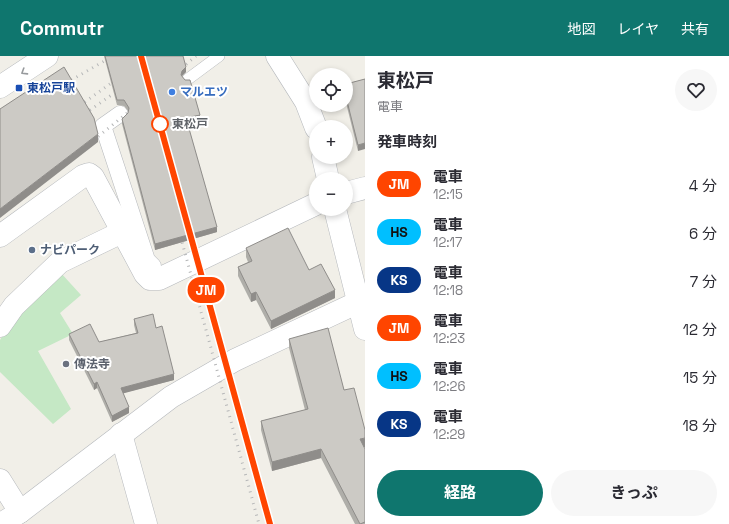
<!DOCTYPE html>
<html lang="ja">
<meta charset="utf-8">
<style>
body{margin:0;font-family:"Space Grotesk","Noto Sans JP",sans-serif;background:#f7f7f7;color:#2b2b33;height:100vh;display:flex;flex-direction:column;font-size:15px;white-space:nowrap}
*{box-sizing:border-box;margin:0}
p{font-size:13px;color:#7c7c81}
.icon{flex:none;width:22px;height:22px;fill:none;stroke:currentColor;stroke-width:2;stroke-linecap:round;stroke-linejoin:round}
.map{position:relative;flex:1;overflow:hidden}
.drawer{display:flex;flex-direction:column;background:#fff;width:364px}
.drawer>*{flex:none}
.badge{padding:0 8px;border-radius:13px;font-size:14px;line-height:26px}
.controls{position:absolute;left:309px;top:12px;display:grid;gap:8px}
.controls a{display:grid;place-items:center;width:44px;height:44px;border-radius:50%;background:#fff;box-shadow:0 2px 6px #0003;font-size:20px}
.map>.badge{position:absolute;translate:-50% -50%;box-shadow:0 0 0 2px #fff}
h2{padding:0 12px;font-size:15px;line-height:36px}
.round{display:grid;place-items:center;flex:none;width:42px;height:42px;border-radius:21px;background:#f7f7f7}
.head{display:flex;align-items:center;justify-content:space-between;height:68px;padding:0 12px}
h1{font-size:19px;font-weight:700;line-height:30px}
.action{display:flex;gap:8px;margin-top:auto;padding:8px 12px}
.action a{flex:1;height:46px;border-radius:24px;background:#0f766e;color:#fff;font-size:16px;font-weight:700;line-height:46px;text-align:center}
.action a+a{background:#f7f7f7;color:#2b2b33}
ul{padding:0;list-style:none}
li{display:flex;align-items:center;gap:12px;height:48px;padding:0 12px}
li div{flex:1}
li b{display:block;font-size:15px}
li em{font-style:normal}
li .badge{min-width:44px;font-weight:700;text-align:center}
header{display:flex;align-items:center;gap:24px;box-sizing:border-box;height:56px;padding:0 20px;background:#0f766e;color:#fff}
header strong{font-size:19px}
nav{display:flex;gap:22px;margin-inline-start:auto;font-size:14px}
main{display:flex;flex:1;min-height:0}
.map>svg:first-child{display:block}
</style>
<header>
<strong>Commutr</strong>
<nav><a>地図</a><a>レイヤ</a><a>共有</a></nav>
</header>
<main>
<div class="map">
<svg width="365" height="468" viewBox="0 0 365 468">
<rect width="100%" height="100%" fill="#f1efe8"/>
<path fill="#c5e8c5" d="M60 216 81 239 60 257 73 278 38 295 71 353 53 368 0 316V284L17 256Z"/>
<g fill="none" stroke-linecap="round" stroke-linejoin="round">
<defs>
<path id="service" d="M188 23 219 0"/>
<path id="pedestrian" d="M120 58 103 70 147 204 153 210"/>
<g id="minor">
<path d="M0 31 47 0"/>
<path d="M0 270 14 250 60 206 122 176"/>
<path d="M121 378 146 468"/>
<path d="M0 424 20 456"/>
<path d="M1 468 20 456 171 341 235 304 365 243"/>
</g>
<g id="tertiary">
<path d="M277 0 306 46 316 72"/>
<path d="M323 101 328 123"/>
<path d="M346 137 365 132"/>
<path d="M335 153 365 273"/>
<path d="M0 180 83 120 89 118 93 121 145 218 150 223H159L316 148"/>
</g>
</defs>
<use href="#service" stroke="#b5b8bc" stroke-width="12"/>
<use href="#pedestrian" stroke="#b5b8bc" stroke-width="17"/>
<use href="#minor" stroke="#b5b8bc" stroke-width="23"/>
<use href="#tertiary" stroke="#b5b8bc" stroke-width="23"/>
<use href="#service" stroke="#fff" stroke-width="11"/>
<use href="#pedestrian" stroke="#fff" stroke-width="16"/>
<use href="#minor" stroke="#fff" stroke-width="22"/>
<use href="#tertiary" stroke="#fff" stroke-width="22"/>
<g stroke="#b6b7b8" stroke-width="3" stroke-dasharray="1 5" stroke-linecap="butt">
<path d="M177 16 196 0"/>
<path d="M61 30 113 0"/>
<path d="M75 53 121 20"/>
<path d="M80 61 123 31"/>
<path d="M89 88 137 49"/>
<path d="M189 171 270 468"/>
<path d="M179 175 259 468"/>
</g>
</g>
<g fill="#afaea9">
<path d="M104 0H183L186 16 182 20 200 64 187 67 217 176 155 194 122 68V63L129 56 124 50 117 49Z"/>
<path d="M365 23 358 95 346 47V28Z"/>
<path d="M246 192 309 214 335 242 271 273 256 244 251 246 238 220V211L248 206 246 201Z"/>
<path d="M134 263 156 272 174 324 123 337 129 357 112 366 97 332 94 334 69 284V278L99 286 136 277 134 269Z"/>
<path d="M289 283 344 334 364 391 365 468H355L321 402 272 415 261 374V365L305 354 289 292Z"/>
</g>
<g fill="#8f8d8a">
<path d="M186 11V16L182 20 181 19 182 15Z"/>
<path d="M200 59V64L186 67V62Z"/>
<path d="M98 78V86L0 162V153Z"/>
<path d="M365 87V93L358 95V89Z"/>
<path d="M217 171V176L155 194V188Z"/>
<path d="M335 234V242L271 273V265Z"/>
<path d="M256 236V244L251 246V238Z"/>
<path d="M174 318V324L121 338V332Z"/>
<path d="M97 326V332L94 334V328Z"/>
<path d="M129 351V357L112 366V360Z"/>
<path d="M365 382V391L360 392V383Z"/>
<path d="M321 393V402L272 415V406Z"/>
</g>
<g fill="#cccac5" stroke="#8f8d8a">
<path d="M105 0H183L186 11 182 15 181 19 185 24H190L200 59 186 62 217 171 155 188 122 63 128 57 129 52 124 44H117Z"/>
<path d="M64 11 94 62 98 78 0 153V53Z"/>
<path d="M365 23V87L358 89 346 41V28Z"/>
<path d="M288 172 309 214 321 208 335 234 271 265 256 236 251 238 238 211 252 205 246 192Z"/>
<path d="M153 258 156 272 162 270 174 318 121 332 129 351 112 360 97 326 94 328 69 278 90 268 99 286 138 277 134 263Z"/>
<path d="M328 272 344 334 354 332 365 374V382L360 383 365 393V466L360 468 321 393 272 406 261 365 308 353 289 283Z"/>
</g>
<defs><path id="oneway-chevron" d="M-2-3.5L2.5 0L-2 3.5" fill="none" stroke-width="1.6" stroke-linecap="round" stroke-linejoin="round"/></defs>
<use stroke="#979a9d" href="#oneway-chevron" transform="translate(24 16) rotate(148)"/>
<g fill="none" stroke-linecap="round" stroke-linejoin="round">
<defs>
<path id="line" d="M141 0 270 468"/>
</defs>
<use href="#line" stroke="#fff" stroke-width="9"/>
<use href="#line" stroke="#ff4500" stroke-width="6"/>
</g>
<rect fill="#1a4fb4" stroke="#fff" stroke-width="1.5" x="15" y="28" width="8" height="8" rx="2"/>
<circle fill="#3f7fe0" stroke="#fff" stroke-width="1.5" cx="172" cy="36" r="4"/>
<circle fill="#fff" stroke="#ff4500" stroke-width="2" cx="160" cy="68" r="8"/>
<circle fill="#5c6f8a" stroke="#fff" stroke-width="1.5" cx="32" cy="194" r="4"/>
<circle fill="#6b7280" stroke="#fff" stroke-width="1.5" cx="66" cy="308" r="4"/>
<g text-anchor="middle" stroke-width="4" stroke-linejoin="round" paint-order="stroke">
<g font-size="12" font-weight="bold" fill="#164399" stroke="#fff" text-anchor="start">
<text x="27" y="36">東松戸駅</text>
</g>
<g font-size="12" font-weight="bold" fill="#366cbe" stroke="#fff" text-anchor="start">
<text x="180" y="40">マルエツ</text>
</g>
<g font-size="12" font-weight="bold" fill="#5f6368" stroke="#fff" text-anchor="start">
<text x="172" y="72">東松戸</text>
</g>
<g font-size="12" font-weight="bold" fill="#4e5e75" stroke="#fff" text-anchor="start">
<text x="40" y="198">ナビパーク</text>
</g>
<g font-size="12" font-weight="bold" fill="#5b616d" stroke="#fff" text-anchor="start">
<text x="74" y="312">傳法寺</text>
</g>
</g>
</svg>
<div class="controls">
<a><svg class="icon" aria-label="locate" viewBox="0 0 24 24"><circle cx="12" cy="12" r="6"/><path d="M12 2v4M12 18v4M2 12h4M18 12h4"/></svg></a>
<a>+</a>
<a>−</a>
</div>
<b class="badge" style="left:206px;top:234px;background:#ff4500;color:#fff">JM</b>
</div>
<section class="drawer">
<div class="head"><div><h1>東松戸</h1><p>電車</p></div><a class="round"><svg class="icon" aria-label="heart" viewBox="0 0 24 24"><path d="M12 20l-8-8c-3-5 5-10 8-4 3-6 11-1 8 4z"/></svg></a></div>
<h2>発車時刻</h2>
<ul>
<li><span class="badge" style="background:#ff4500;color:#fff">JM</span><div><b>電車</b><p>12:15</p></div><em>4 分</em></li>
<li><span class="badge" style="background:#00bfff;color:#111">HS</span><div><b>電車</b><p>12:17</p></div><em>6 分</em></li>
<li><span class="badge" style="background:#073686;color:#fff">KS</span><div><b>電車</b><p>12:18</p></div><em>7 分</em></li>
<li><span class="badge" style="background:#ff4500;color:#fff">JM</span><div><b>電車</b><p>12:23</p></div><em>12 分</em></li>
<li><span class="badge" style="background:#00bfff;color:#111">HS</span><div><b>電車</b><p>12:26</p></div><em>15 分</em></li>
<li><span class="badge" style="background:#073686;color:#fff">KS</span><div><b>電車</b><p>12:29</p></div><em>18 分</em></li>
</ul>
<div class="action"><a>経路</a><a>きっぷ</a></div>
</section>
</main>
